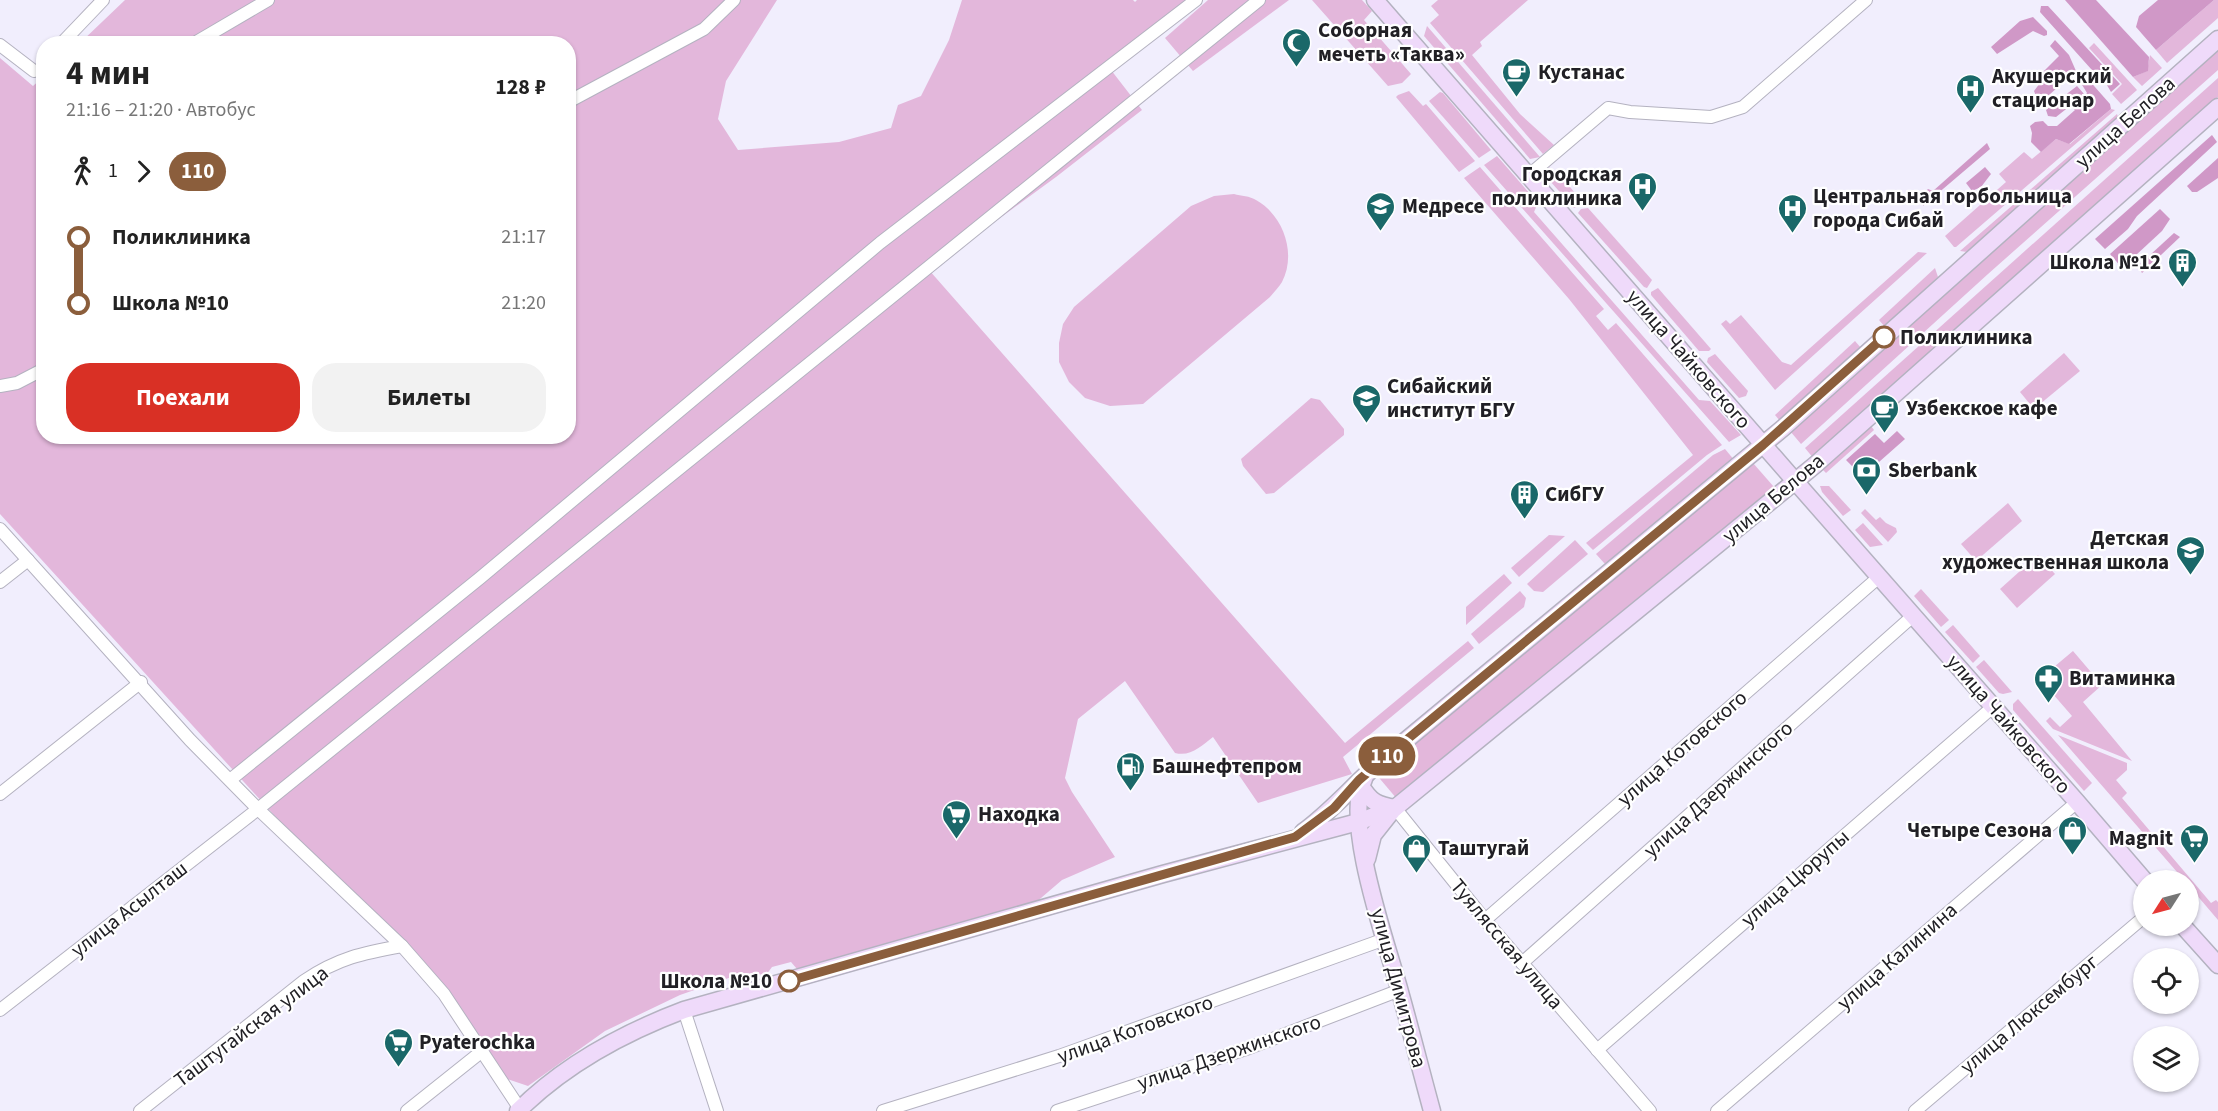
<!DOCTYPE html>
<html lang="ru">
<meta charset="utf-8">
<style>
body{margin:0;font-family:"Source Sans 3",sans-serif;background:#f2f2f2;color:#222;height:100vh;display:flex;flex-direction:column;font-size:22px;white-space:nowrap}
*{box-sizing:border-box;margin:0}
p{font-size:20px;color:#767676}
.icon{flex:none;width:33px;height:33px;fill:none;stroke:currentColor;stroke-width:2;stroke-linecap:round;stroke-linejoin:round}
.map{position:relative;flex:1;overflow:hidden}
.sheet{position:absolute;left:36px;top:36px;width:540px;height:408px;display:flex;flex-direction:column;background:#fff;border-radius:24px;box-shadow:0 2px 4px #0004}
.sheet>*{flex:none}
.badge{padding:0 12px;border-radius:20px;font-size:21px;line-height:39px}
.needle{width:39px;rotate:234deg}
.fabs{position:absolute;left:2133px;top:870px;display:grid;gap:12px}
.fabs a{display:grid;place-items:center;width:66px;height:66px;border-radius:50%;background:#fff;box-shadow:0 2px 4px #0004;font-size:30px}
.map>.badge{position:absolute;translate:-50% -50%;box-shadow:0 0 0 3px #fff}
.legs{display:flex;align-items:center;gap:9px;height:66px;padding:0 30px;font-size:20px}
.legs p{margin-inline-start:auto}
.headline{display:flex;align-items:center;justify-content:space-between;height:102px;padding:0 30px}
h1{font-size:33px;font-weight:700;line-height:45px}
.cta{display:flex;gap:12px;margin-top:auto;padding:12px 30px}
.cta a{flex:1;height:69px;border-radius:24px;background:#d93025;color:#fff;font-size:24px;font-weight:700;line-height:69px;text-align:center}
.cta a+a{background:#f2f2f2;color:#222}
ul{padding:0 30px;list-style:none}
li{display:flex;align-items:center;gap:21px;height:66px;font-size:22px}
li i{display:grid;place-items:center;width:9px;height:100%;margin:0 8px;background:currentColor}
li i::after{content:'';width:15px;height:15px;margin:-8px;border:4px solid;border-radius:50%;background:#fff}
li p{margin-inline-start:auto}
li:first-child i{background:linear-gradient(#0000 50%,currentColor 0)}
li:last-child i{background:linear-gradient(currentColor 50%,#0000 0)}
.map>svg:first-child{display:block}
</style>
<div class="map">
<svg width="2218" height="1111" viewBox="0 0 2218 1111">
<rect width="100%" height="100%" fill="#f1eefd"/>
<g fill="#e3b7db">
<path d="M125 0H777L726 81 718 119 738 150 839 142 891 128 898 105 921 96 949 40 962 0H1133L1135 2 1137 0H1193L1111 70 1142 110 1056 177 929 270 1345 743 1468 641 1474 648 1343 757 1352 774 1258 803 1213 737C1201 746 1191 757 1175 753L1125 681 1078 719 1065 778 1072 792 1115 857 1062 880 1034 904 797 969 791 962 772 967 766 975 743 973 680 995 605 1031 528 1086 504 1078 436 993 0 514V58L33 86 43 77 44 436H568V44L80 43Z"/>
<path d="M1208 0H1289L1193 71 1165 38Z"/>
<path d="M1312 0H1362L1372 11 1364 20 1411 74 1402 83 1388 86Z"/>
<path d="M1438 0H1528L1480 42 1482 46 1472 55 1520 114 1554 145 1543 154 1430 23 1439 15 1431 6Z"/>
<path d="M2214 0H2218V18L2167 63 2156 50Z"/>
<path d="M1427 26 1540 157 1530 159 1424 36Z"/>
<path d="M2094 43 2137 90 2121 104 2112 94 2122 84 2089 48Z"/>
<path d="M2218 47V70L1988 274 1801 444 1790 431Z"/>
<path d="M2150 55 2162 68 2142 86 2133 77 2147 71Z"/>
<path d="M2218 78V97L1814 459 1805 448Z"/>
<path d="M1409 91 1423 106 1426 104 1475 161 1459 172 1396 97 1398 95Z"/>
<path d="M1440 92 1443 93 1491 150 1479 158 1429 101Z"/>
<path d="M2111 109 2115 110 1956 247H1954L1945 236 2006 182 1999 174 2024 152 2032 159 2056 139 2070 144Z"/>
<path d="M2117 114 2119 120 1967 252 1960 251Z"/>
<path d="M1497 156 1538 203 1534 212 1699 400 1710 401 1741 435 1729 442 1484 165Z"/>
<path d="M1480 167 1604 309 1596 316 1608 330 1616 323 1722 445 1707 455 1593 550 1586 543 1693 455 1569 299 1464 178Z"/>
<path d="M1549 167 1565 181 1580 199 1579 205 1574 208 1550 181Z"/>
<path d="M1234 194C1241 196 1250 196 1256 200 1283 215 1297 253 1282 282 1279 287 1274 292 1270 297L1143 404 1110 406 1085 398 1069 382 1059 362V343L1063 324 1074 307 1191 206 1214 196Z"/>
<path d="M1588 208 1652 280 1647 288 1644 287 1578 213 1581 209Z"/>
<path d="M1918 252 1927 253 1775 390 1721 324 1726 320 1730 324 1741 315 1782 362 1791 365Z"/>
<path d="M1935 268 1938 277 1885 327 1879 320Z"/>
<path d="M1658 288 1711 349 1709 351H1699L1651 295V292Z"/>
<path d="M1855 341 1861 348 1780 421 1775 415Z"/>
<path d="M2064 353 2080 371 2034 409 2020 392Z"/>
<path d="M1715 354 1748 391 1746 396 1739 398 1707 362 1708 358Z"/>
<path d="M1311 398 1320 400 1344 429V435L1274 493 1266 494 1243 466 1241 459Z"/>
<path d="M1871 426 1874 430 1826 473 1823 470Z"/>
<path d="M1725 449 1735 461 1610 564H1605L1596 554 1713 455Z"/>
<path d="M1753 463 1774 487 1397 799 1375 773Z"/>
<path d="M1820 486H1829L1851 510 1843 516 1822 492Z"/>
<path d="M2008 503 2022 521 1976 561 1961 544Z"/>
<path d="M1865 509 1876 520 1880 517 1886 523 1896 528 1897 532 1888 542 1861 513Z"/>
<path d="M1863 523 1883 545 1870 547 1855 530Z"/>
<path d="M1549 535 1565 536 1519 577 1511 568Z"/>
<path d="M1575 540 1588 554 1543 592 1534 591 1527 584Z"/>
<path d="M2038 555 2055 574 2017 608 2000 589Z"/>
<path d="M1504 574 1512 583 1466 625V607Z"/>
<path d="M1921 589 1949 620 1941 627 1914 596Z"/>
<path d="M1520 591 1526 598 1524 607 1479 644 1471 634Z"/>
<path d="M1953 625 1980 656 1973 663 1945 632Z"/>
<path d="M2073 651 2102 685 2083 702 2132 761 2053 729 2046 721 2050 717 2060 727 2072 716 2046 686 2047 683 2042 677Z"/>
<path d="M1984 660 2012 692 2003 694 1999 693 1976 667Z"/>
<path d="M2018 699 2092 783 2084 791 2013 710V704Z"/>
<path d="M2058 735 2127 763V770L2116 780 2127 793 2122 798 2211 903 2216 900 2218 902V920L2189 886 2188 880H2184Z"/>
</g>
<g fill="#d098c7">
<path d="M2065 0H2096L2149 57 2148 71 2133 77Z"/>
<path d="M2158 0H2214L2156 50 2136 27 2139 16Z"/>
<path d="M2041 6H2048L2120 84 2111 92 2104 80 2100 79 2040 12Z"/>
<path d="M2033 17 2047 31V35L2044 36 2033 31 1997 54 1991 47 2020 21Z"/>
<path d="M2055 40 2069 55 2076 71 2049 95 2036 96 2034 91 2043 79 2042 73 2059 56 2050 46Z"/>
<path d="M2087 78 2110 104 2111 109 2069 144 2056 139 2041 152 2031 142 2032 133 2030 126 2035 122 2043 121 2048 126H2057L2075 110 2070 106 2056 117 2048 116 2046 110 2077 86 2085 95 2087 93 2081 83Z"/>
<path d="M2212 135 2217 142 2137 216 2128 229 2105 249 2095 239Z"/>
<path d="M1987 143 1990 149 1923 206 1922 195 1928 189 1933 191Z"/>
<path d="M2218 158V178L2197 192H2192L2187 186Z"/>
<path d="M1985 167 1991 174 1981 187 1972 191 1966 183Z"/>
<path d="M2160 209 2170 219 2162 231 2122 268 2110 254Z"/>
<path d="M2174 233 2180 237 2142 273 2138 266Z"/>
<path d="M1897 431 1905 439 1879 462 1877 459 1860 474 1846 460 1875 434 1884 443Z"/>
</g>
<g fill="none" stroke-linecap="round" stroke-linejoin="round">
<defs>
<g id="street">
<path d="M61 44 103 0"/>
<path d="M193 44 268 0"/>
<path d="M0 45 34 71"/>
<path d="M568 102 704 29 734 0"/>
<path d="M1528 176 1608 108 1630 112 1711 117 1743 107 1866 0"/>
<path d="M0 386 17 383 44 369"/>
<path d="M0 529 190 740 258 809 402 946 444 994 520 1109"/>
<path d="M0 582 28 560"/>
<path d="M230 780 480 578 880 243 1196 0"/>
<path d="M0 794 141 682"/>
<path d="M1395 808 1485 920 1650 1111"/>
<path d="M1485 920 1879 577"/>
<path d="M1522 963 1914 615"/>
<path d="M0 1010 258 809 1259 0"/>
<path d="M684 1010 717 1111"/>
<path d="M1597 1050 1994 706"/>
<path d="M140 1111 304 981C338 958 363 953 402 946"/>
<path d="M407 1111 481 1052"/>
<path d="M883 1111 1059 1056 1385 939"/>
<path d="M1057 1111 1249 1048 1400 990"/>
<path d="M1717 1111 2077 802"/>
<path d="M1915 1111 2144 917"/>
</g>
<g id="secondary">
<path d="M1375 0 1795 481 2077 802 2144 880"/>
<path d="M1364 779C1343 822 1387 944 1400 992 1411 1031 1421 1071 1432 1111"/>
<path d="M1361 786C1371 802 1377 805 1395 808"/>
<path d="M1303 832C1333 810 1353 785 1381 761L1783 428 2218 39"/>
<path d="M1367 859 1373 835 1392 811"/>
<path d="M2183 926 2218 965"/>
<path d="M518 1111C565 1064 623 1033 684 1010L1163 874 1358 822 1395 808 1815 465 2218 107"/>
</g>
</defs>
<use href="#street" stroke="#b4b2c0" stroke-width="14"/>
<use href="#secondary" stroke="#b4b2c0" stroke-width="19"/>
<use href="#street" stroke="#fff" stroke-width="12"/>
<use href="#secondary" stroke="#efdafa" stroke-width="16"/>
</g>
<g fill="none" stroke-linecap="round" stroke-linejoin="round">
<defs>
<path id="line-1" d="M789 981 1295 837 1334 808 1359 780 1381 761 1763 445 1884 337"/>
</defs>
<use href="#line-1" stroke="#fff" stroke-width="14"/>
<use href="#line-1" stroke="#8b5e3c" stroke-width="9"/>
</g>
<defs>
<symbol id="mosque-pin" viewBox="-11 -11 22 30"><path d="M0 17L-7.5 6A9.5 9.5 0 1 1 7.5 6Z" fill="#1a6869" stroke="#fff"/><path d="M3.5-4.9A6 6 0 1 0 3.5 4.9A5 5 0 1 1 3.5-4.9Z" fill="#fff"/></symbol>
<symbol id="cafe-pin" viewBox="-11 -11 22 30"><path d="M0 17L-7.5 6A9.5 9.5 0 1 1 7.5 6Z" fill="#1a6869" stroke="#fff"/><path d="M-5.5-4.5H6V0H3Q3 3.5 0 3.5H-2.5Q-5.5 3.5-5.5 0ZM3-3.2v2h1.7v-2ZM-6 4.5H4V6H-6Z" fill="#fff"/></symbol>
<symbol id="hospital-pin" viewBox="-11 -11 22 30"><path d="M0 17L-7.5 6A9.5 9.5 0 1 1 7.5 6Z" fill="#1a6869" stroke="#fff"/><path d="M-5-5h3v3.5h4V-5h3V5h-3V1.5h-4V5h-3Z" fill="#fff"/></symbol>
<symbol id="school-pin" viewBox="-11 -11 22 30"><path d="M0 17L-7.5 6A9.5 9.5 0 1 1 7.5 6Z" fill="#1a6869" stroke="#fff"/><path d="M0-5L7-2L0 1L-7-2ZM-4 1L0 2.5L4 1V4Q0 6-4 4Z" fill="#fff"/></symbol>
<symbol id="building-pin" viewBox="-11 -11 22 30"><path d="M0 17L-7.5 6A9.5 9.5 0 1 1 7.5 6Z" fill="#1a6869" stroke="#fff"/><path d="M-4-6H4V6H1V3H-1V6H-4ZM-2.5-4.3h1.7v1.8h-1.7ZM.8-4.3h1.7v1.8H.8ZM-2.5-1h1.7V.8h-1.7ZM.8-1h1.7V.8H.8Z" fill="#fff"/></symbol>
<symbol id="university-pin" viewBox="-11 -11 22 30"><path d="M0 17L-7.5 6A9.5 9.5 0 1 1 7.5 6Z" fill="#1a6869" stroke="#fff"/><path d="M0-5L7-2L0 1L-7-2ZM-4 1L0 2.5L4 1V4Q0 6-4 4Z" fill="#fff"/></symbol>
<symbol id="bank-pin" viewBox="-11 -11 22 30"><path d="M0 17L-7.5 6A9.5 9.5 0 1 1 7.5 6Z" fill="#1a6869" stroke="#fff"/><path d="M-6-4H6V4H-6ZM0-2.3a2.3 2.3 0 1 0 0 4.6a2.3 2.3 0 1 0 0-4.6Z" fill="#fff"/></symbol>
<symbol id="pharmacy-pin" viewBox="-11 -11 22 30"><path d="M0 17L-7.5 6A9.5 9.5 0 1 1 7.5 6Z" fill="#1a6869" stroke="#fff"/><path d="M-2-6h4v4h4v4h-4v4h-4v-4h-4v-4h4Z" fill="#fff"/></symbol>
<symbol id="fuel-pin" viewBox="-11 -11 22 30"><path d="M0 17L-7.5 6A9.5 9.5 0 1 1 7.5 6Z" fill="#1a6869" stroke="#fff"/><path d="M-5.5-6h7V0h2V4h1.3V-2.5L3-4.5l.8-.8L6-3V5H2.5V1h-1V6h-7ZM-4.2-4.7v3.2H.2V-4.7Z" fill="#fff"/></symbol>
<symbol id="supermarket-pin" viewBox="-11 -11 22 30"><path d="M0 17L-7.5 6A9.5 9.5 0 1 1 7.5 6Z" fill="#1a6869" stroke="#fff"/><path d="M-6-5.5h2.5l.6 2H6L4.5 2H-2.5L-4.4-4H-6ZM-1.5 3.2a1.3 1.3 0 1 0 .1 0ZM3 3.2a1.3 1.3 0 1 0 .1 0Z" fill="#fff"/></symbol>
<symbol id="shop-pin" viewBox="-11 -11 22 30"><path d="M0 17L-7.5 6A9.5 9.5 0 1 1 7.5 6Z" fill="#1a6869" stroke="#fff"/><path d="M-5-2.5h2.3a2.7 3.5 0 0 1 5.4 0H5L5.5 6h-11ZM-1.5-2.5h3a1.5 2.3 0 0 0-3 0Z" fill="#fff"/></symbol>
</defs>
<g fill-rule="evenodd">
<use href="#mosque-pin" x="1280" y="26" width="33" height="45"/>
<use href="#cafe-pin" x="1500" y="56" width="33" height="45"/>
<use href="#hospital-pin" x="1954" y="72" width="33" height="45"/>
<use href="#hospital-pin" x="1626" y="170" width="33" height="45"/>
<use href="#school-pin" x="1364" y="190" width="33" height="45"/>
<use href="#hospital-pin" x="1776" y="192" width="33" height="45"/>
<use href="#building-pin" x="2166" y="246" width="33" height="45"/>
<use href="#university-pin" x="1350" y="382" width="33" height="45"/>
<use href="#cafe-pin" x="1868" y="392" width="33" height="45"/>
<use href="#bank-pin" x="1850" y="454" width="33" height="45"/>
<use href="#building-pin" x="1508" y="478" width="33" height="45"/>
<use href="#school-pin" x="2174" y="534" width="33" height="45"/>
<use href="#pharmacy-pin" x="2032" y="662" width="33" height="45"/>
<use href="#fuel-pin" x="1114" y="750" width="33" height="45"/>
<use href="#supermarket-pin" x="940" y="798" width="33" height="45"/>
<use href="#shop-pin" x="2056" y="814" width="33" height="45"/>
<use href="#supermarket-pin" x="2178" y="822" width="33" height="45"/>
<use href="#shop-pin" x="1400" y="832" width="33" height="45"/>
<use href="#supermarket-pin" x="382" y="1026" width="33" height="45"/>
</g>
<g fill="#fff" stroke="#8b5e3c" stroke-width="3">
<circle cx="1884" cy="337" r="10"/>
<circle cx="789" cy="981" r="10"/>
</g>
<g text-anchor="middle" stroke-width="4.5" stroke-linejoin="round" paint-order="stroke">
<g font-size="21" font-weight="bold" fill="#212025" stroke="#fff" text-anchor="start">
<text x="1318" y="37">Соборная<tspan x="1318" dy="24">мечеть «Таква»</tspan></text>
<text x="1538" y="79">Кустанас</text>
<text x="1992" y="83">Акушерский<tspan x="1992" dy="24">стационар</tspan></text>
<text x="1622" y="181" text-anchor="end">Городская<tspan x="1622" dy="24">поликлиника</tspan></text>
<text x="1813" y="203">Центральная горбольница<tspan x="1813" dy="24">города Сибай</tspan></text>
<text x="1402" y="213">Медресе</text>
<text x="2161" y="269" text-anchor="end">Школа №12</text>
<text x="1387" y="393">Сибайский<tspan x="1387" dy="24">институт БГУ</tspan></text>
<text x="1906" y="415">Узбекское кафе</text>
<text x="1888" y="477">Sberbank</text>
<text x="1545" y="501">СибГУ</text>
<text x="2169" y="545" text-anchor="end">Детская<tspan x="2169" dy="24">художественная школа</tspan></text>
<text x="2069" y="685">Витаминка</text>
<text x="1152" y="773">Башнефтепром</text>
<text x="978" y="821">Находка</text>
<text x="2052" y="837" text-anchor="end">Четыре Сезона</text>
<text x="2173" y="845" text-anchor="end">Magnit</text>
<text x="1438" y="855">Таштугай</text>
<text x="419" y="1049">Pyaterochka</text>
</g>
<g font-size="21" fill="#212025" stroke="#fff">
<text transform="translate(2125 122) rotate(-42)" y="7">улица Белова</text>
<text transform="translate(1689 359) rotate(49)" y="7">улица Чайковского</text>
<text transform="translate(1773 498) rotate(-40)" y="7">улица Белова</text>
<text transform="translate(2009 724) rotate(49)" y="7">улица Чайковского</text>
<text transform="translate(1682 748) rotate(-41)" y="7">улица Котовского</text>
<text transform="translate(1718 789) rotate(-42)" y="7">улица Дзержинского</text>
<text transform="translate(1795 878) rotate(-41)" y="7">улица Цюрупы</text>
<text transform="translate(129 909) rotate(-38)" y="7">улица Асылташ</text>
<text transform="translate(1507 944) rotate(50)" y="7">Туялясская улица</text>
<text transform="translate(1897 956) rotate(-41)" y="7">улица Калинина</text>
<text transform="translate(1399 988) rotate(75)" y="7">улица Димитрова</text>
<text transform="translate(2029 1014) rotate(-40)" y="7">улица Люксембург</text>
<text transform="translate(251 1026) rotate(-37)" y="7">Таштугайская улица</text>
<text transform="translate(1135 1029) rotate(-20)" y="7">улица Котовского</text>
<text transform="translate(1229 1052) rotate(-19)" y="7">улица Дзержинского</text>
</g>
<g font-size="21" font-weight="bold" fill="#212025" stroke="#fff" text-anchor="start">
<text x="1900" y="344">Поликлиника</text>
<text x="772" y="988" text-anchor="end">Школа №10</text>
</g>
</g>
</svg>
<div class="fabs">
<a><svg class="needle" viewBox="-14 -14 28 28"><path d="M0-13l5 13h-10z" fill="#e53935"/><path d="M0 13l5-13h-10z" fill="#767676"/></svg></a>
<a><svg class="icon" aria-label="locate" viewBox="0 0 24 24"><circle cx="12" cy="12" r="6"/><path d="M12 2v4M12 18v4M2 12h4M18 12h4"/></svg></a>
<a><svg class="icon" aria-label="layers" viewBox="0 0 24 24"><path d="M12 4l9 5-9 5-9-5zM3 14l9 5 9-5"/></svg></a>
</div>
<b class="badge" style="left:1387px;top:756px;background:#8b5e3c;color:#fff">110</b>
<section class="sheet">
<div class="headline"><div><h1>4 мин</h1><p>21:16 – 21:20 · Автобус</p></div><b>128 ₽</b></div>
<div class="legs"><svg class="icon" aria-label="walk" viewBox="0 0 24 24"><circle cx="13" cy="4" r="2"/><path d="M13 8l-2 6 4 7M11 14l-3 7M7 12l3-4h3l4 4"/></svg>1<svg class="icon" aria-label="forward" viewBox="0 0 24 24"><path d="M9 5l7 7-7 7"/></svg><b class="badge" style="background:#8b5e3c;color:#fff">110</b></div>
<ul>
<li><i style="color:#8b5e3c"></i><b>Поликлиника</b><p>21:17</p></li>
<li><i style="color:#8b5e3c"></i><b>Школа №10</b><p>21:20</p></li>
</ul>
<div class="cta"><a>Поехали</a><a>Билеты</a></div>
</section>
</div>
